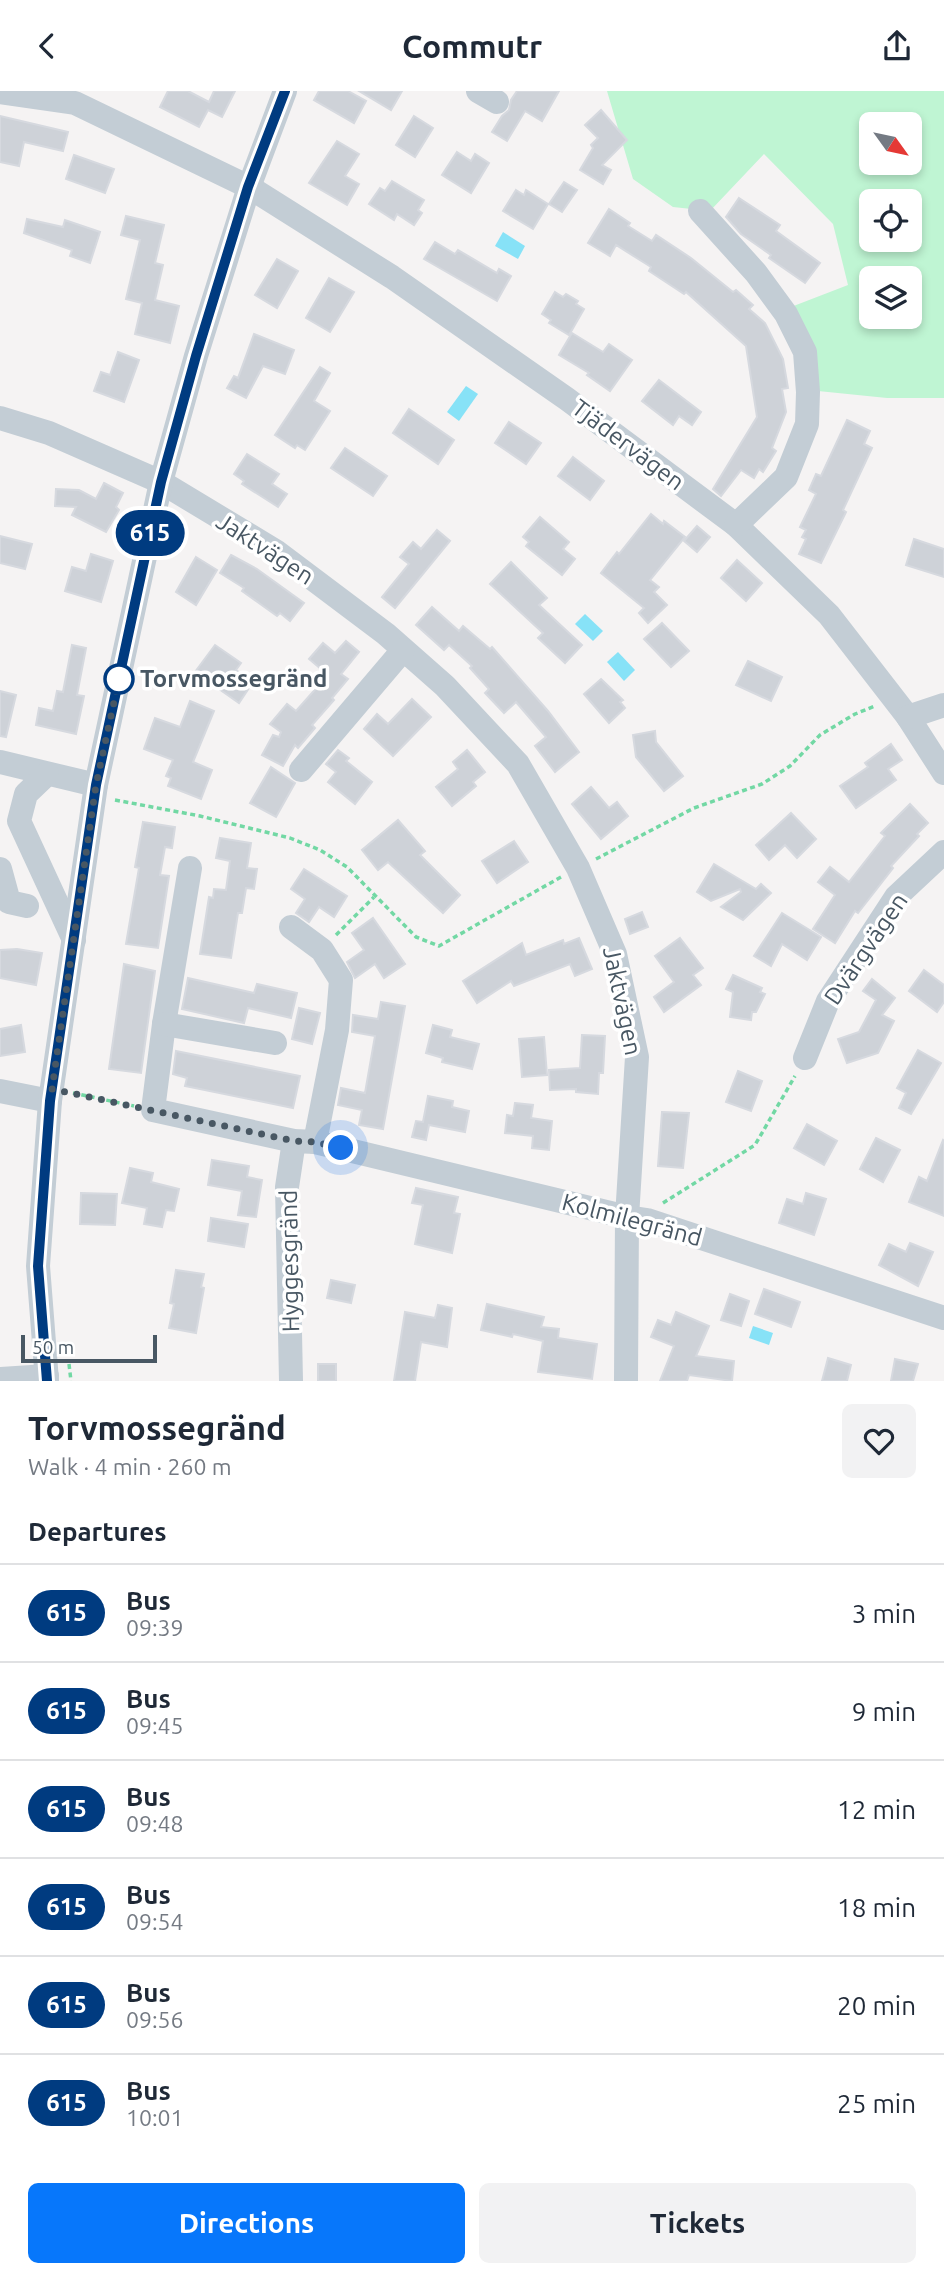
<!DOCTYPE html>
<meta charset="utf-8">
<style>
body{margin:0;font-family:Ubuntu,sans-serif;background:#f2f2f3;color:#1f2937;height:100vh;display:flex;flex-direction:column;font-size:26px;white-space:nowrap}
*{box-sizing:border-box;margin:0}
p{font-size:23px;color:#747a83}
.icon{flex:none;width:38px;height:38px;fill:none;stroke:currentColor;stroke-width:2;stroke-linecap:round;stroke-linejoin:round}
.map{position:relative;height:1290px;overflow:hidden}
.details{display:flex;flex-direction:column;background:#fff;flex:1}
.details>*{flex:none}
.badge{padding:0 14px;border-radius:23px;font-size:24px;line-height:46px}
.needle{width:46px;rotate:123deg}
.fabs{position:absolute;left:859px;top:21px;display:grid;gap:14px}
.fabs a{display:grid;place-items:center;width:63px;height:63px;border-radius:10px;background:#fff;box-shadow:0 4px 10px #0003;font-size:35px}
.scale{position:absolute;left:21px;bottom:18px;width:136px;box-sizing:border-box;padding-left:7px;border:4px solid #485763;border-top:0;font-size:19px;line-height:24px;white-space:nowrap;color:#485763;-webkit-text-stroke:5px #fff;paint-order:stroke}
.you{position:absolute;width:35px;height:35px;margin:-18px;border:5px solid #fff;border-radius:50%;background:#1a73e8;box-shadow:0 0 0 10px #1a73e833}
.map>.badge{position:absolute;translate:-50% -50%;box-shadow:0 0 0 4px #fff}
h2{padding:0 28px;font-size:26px;line-height:63px}
.round{display:grid;place-items:center;flex:none;width:74px;height:74px;border-radius:10px;background:#f2f2f3}
.overview{display:flex;align-items:center;justify-content:space-between;height:119px;padding:0 28px}
h1{font-size:33px;font-weight:700;line-height:52px}
.button{display:flex;gap:14px;margin-top:auto;padding:14px 28px}
.button a{flex:1;height:80px;border-radius:10px;background:#0777fb;color:#fff;font-size:28px;font-weight:700;line-height:80px;text-align:center}
.button a+a{background:#f2f2f3;color:#1f2937}
ul{padding:0;list-style:none}
li{display:flex;align-items:center;gap:21px;height:98px;padding:0 28px;border-top:2px solid #e0e1e3}
li div{flex:1}
li b{display:block;font-size:26px}
li em{font-style:normal}
li .badge{min-width:77px;font-weight:700;text-align:center}
header{display:flex;justify-content:space-between;align-items:center;height:91px;padding:0 28px;background:#fff;font-size:32px;font-weight:700}
.map>svg:first-child{display:block}
</style>
<header><svg class="icon" aria-label="back" viewBox="0 0 24 24"><path d="M15 5l-7 7 7 7"/></svg>Commutr<svg class="icon" aria-label="share" viewBox="0 0 24 24"><path d="M12 15V3M7 8l5-5 5 5M5 13v7h14v-7"/></svg></header>
<div class="map">
<svg width="944" height="1290" viewBox="0 0 944 1290">
<rect width="100%" height="100%" fill="#f5f3f3"/>
<path fill="#bff5d3" fill-rule="evenodd" d="M607 0H944V307H887L818 300 791 216 848 194 833 133 764 63 710 120 673 116 633 88ZM872 33H910V72H872ZM872 110H910V149H872ZM872 187H910V226H872Z"/>
<g fill="#87e2f7">
<path d="M503 141 525 155 518 168 495 155Z"/>
<path d="M466 295 478 303 459 330 447 321Z"/>
<path d="M585 523 603 540 593 550 575 533Z"/>
<path d="M618 561 635 579 624 590 607 571Z"/>
<path d="M753 1235 773 1242 769 1254 749 1247Z"/>
</g>
<g fill="#ced2d8" stroke="#d6d9df" stroke-width="2">
<path d="M168 0H188L209 11 214 0H235L222 26 208 19 199 36 160 16Z"/>
<path d="M319 0H348L366 10 354 32 314 9Z"/>
<path d="M359 0H402L391 19Z"/>
<path d="M517 0H559L542 30 525 20 507 50 492 41 502 25 509 19 511 9Z"/>
<path d="M601 19 627 49 602 74 611 79 603 93 580 79 593 57 591 54 598 47 585 34Z"/>
<path d="M0 25 68 41 63 60 24 51 19 75 0 71Z"/>
<path d="M414 25 433 37 415 66 396 54Z"/>
<path d="M337 50 359 63 345 85 359 93 347 114 309 92Z"/>
<path d="M457 61 471 70 475 63 489 72 471 102 442 84Z"/>
<path d="M74 64 114 78 105 102 66 88Z"/>
<path d="M392 90 424 109 418 119 422 122 414 134 397 123 394 129 369 113 380 97 385 100Z"/>
<path d="M564 91 577 99 562 121 549 113Z"/>
<path d="M516 99 524 104 526 99 548 113 533 138 503 120Z"/>
<path d="M739 107 780 134 776 140 820 172 805 192 769 167 771 164 741 143 726 126Z"/>
<path d="M609 118 630 132 628 135 652 150 656 144 691 167 733 201 736 199 753 214 749 218 765 232 783 268 788 297 782 298 786 321 772 357 776 360 763 381 759 378 754 387 741 379 721 405 713 398 757 326 746 255 686 201 684 203 649 180 651 176 616 154 610 165 588 152Z"/>
<path d="M126 125 164 134 155 172 163 174 155 209 179 215 170 252 135 243 142 212 126 208 140 149 121 144Z"/>
<path d="M27 128 63 136 65 129 100 141 90 172 70 165 72 159 24 142Z"/>
<path d="M435 151 455 163 458 159 497 182 499 178 511 185 497 210 424 168Z"/>
<path d="M277 168 298 180 277 217 255 204Z"/>
<path d="M329 187 354 201 330 241 306 227Z"/>
<path d="M555 201 563 206 566 203 578 210 576 213 584 218 569 244 549 232 551 229 542 223Z"/>
<path d="M572 242 603 261 609 253 632 269 610 300 587 284 589 282 559 264Z"/>
<path d="M254 243 294 259 285 283 263 275 246 307 227 297 234 285 238 287Z"/>
<path d="M118 261 139 269 124 311 94 300 101 281 110 284Z"/>
<path d="M320 276 330 282 314 310 330 320 305 359 297 354 295 357 275 344Z"/>
<path d="M659 289 701 321 692 334 679 325 673 334 642 310Z"/>
<path d="M409 318 454 349 438 373 393 342Z"/>
<path d="M847 329 870 340 864 353 872 357 843 419 846 421 821 472 799 463 806 448 802 446 806 439 800 436 816 403 809 399 816 383 821 385Z"/>
<path d="M509 331 541 352 526 373 495 352Z"/>
<path d="M345 357 387 385 373 405 331 377Z"/>
<path d="M247 363 279 383 272 393 287 403 278 416 242 393 244 390 234 383Z"/>
<path d="M573 366 604 390 590 409 558 385Z"/>
<path d="M104 392 123 402 116 416 119 419 106 441 72 424 76 416 55 415 56 398 79 399 96 408Z"/>
<path d="M651 423 663 433 664 430 685 446 650 489 659 496 654 501 667 514 648 532 639 522 644 517 601 482 617 461 619 463Z"/>
<path d="M540 426 569 451 563 458 575 468 562 484 526 455 529 451 523 446Z"/>
<path d="M697 435 710 446 697 461 684 450Z"/>
<path d="M437 439 450 450 395 517 382 506 409 473 400 466 413 451 421 458Z"/>
<path d="M0 445 32 453 25 478 0 472Z"/>
<path d="M914 448 944 458V486L906 474Z"/>
<path d="M91 463 113 470 101 511 65 500 72 476 86 480Z"/>
<path d="M231 464 257 478 304 512 290 530 280 522 277 525 242 500 244 497 220 482Z"/>
<path d="M196 466 217 479 196 514 176 501Z"/>
<path d="M737 469 762 492 746 510 721 487Z"/>
<path d="M511 471 547 507 539 514 582 554 565 572 538 547 543 542 490 493Z"/>
<path d="M432 516 459 540 463 535 490 558 492 556 548 620 579 661 555 681 535 655 546 646 516 611 504 622 485 602 489 598 470 577 472 575 449 554 444 559 416 534Z"/>
<path d="M662 532 689 560 671 576 644 548Z"/>
<path d="M346 550 359 561 341 583 348 588 332 607 334 609 312 634 315 637 298 657 295 654 283 675 262 664 273 644 279 646 281 641 270 633 287 613 296 620 328 584 309 568 323 552 335 562Z"/>
<path d="M72 554 86 557 77 604 84 605 76 643 36 634 39 617 53 620 57 600 63 601Z"/>
<path d="M215 554 241 572 236 579 253 591 239 612 195 581Z"/>
<path d="M748 570 782 586 771 610 736 594Z"/>
<path d="M601 588 623 609 620 611 625 617 609 632 584 603Z"/>
<path d="M0 600 16 604 6 646 0 645Z"/>
<path d="M412 608 431 626 393 665 364 638 377 623 388 633Z"/>
<path d="M190 610 214 620 193 671 212 679 201 708 168 695 171 687 166 685 173 669 144 658 155 627 180 636Z"/>
<path d="M655 640 656 651 683 685 664 700 636 666 633 644Z"/>
<path d="M891 653 902 669 888 678 896 689 856 717 840 695 868 676 865 672Z"/>
<path d="M338 659 349 667 346 670 372 691 355 713 328 691 336 681 326 673Z"/>
<path d="M467 659 485 681 473 691 476 695 452 715 436 696 458 678 453 671Z"/>
<path d="M271 676 295 692 276 726 250 712Z"/>
<path d="M591 696 609 717 617 711 628 725 601 748 572 713Z"/>
<path d="M910 713 928 732 917 743 919 745 891 775 893 777 858 822 855 820 835 852 813 838 835 804 818 791 830 776 849 791 885 745 881 742Z"/>
<path d="M791 722 816 748 797 767 785 754 769 769 756 754Z"/>
<path d="M398 729 425 760 420 764 460 804 443 822 388 771 378 779 362 759Z"/>
<path d="M143 731 175 736 172 757 165 756 160 784 169 785 158 857 126 853 139 777 135 776Z"/>
<path d="M220 747 251 752 247 777 257 778 254 798 246 797 242 822H238L231 867 200 863 209 806 213 807 214 798 226 799 230 770 216 767Z"/>
<path d="M514 750 528 771 497 792 482 770Z"/>
<path d="M714 773 756 798 761 793 771 802 743 829 721 816 741 801 740 798 711 810 697 801Z"/>
<path d="M304 778 347 805 334 826 319 816 309 831 296 822 305 808 291 798Z"/>
<path d="M642 821 648 836 630 843 625 828Z"/>
<path d="M782 822 821 846 807 869 782 853 771 875 754 865Z"/>
<path d="M373 827 405 873 384 887 375 873 355 887 347 871 364 859 352 842Z"/>
<path d="M579 847 592 878 575 885 570 873 514 895 511 890 477 912 463 890 522 852 526 864 563 849 564 853Z"/>
<path d="M680 847 703 877 693 884 701 894 664 921 654 906 674 891 655 865Z"/>
<path d="M17 858 42 862 36 894 0 887V859Z"/>
<path d="M124 873 155 880 141 982 109 978Z"/>
<path d="M924 879 944 894V911L937 921 909 900Z"/>
<path d="M733 884 762 897 760 901 765 903 756 921H752L751 929 730 926 733 901 726 898Z"/>
<path d="M188 887 254 902 257 893 297 902 291 927 248 917 244 932 182 918Z"/>
<path d="M872 888 895 907 882 924 894 930 878 962 847 972 838 948 859 941 876 909 863 900Z"/>
<path d="M381 911 405 915 383 1038 359 1034 362 1019 338 1014 341 997 365 1002 375 945 352 941 353 924 378 928Z"/>
<path d="M299 917 320 922 312 953 292 948Z"/>
<path d="M21 934 25 961 0 965V938Z"/>
<path d="M433 934 452 939 450 946 479 953 472 978 442 971 443 967 426 962Z"/>
<path d="M582 944 605 945 603 982H599L598 1003 576 1001V998L550 999 549 979 580 977Z"/>
<path d="M544 946 547 984 522 986 519 948Z"/>
<path d="M918 959 941 972 911 1023 899 1017 906 1002 897 997Z"/>
<path d="M176 960 300 985 293 1017 185 995 187 987 173 983Z"/>
<path d="M738 980 762 990 751 1020 726 1011Z"/>
<path d="M428 1005 453 1010 452 1016 469 1020 465 1041 429 1034 426 1049 412 1046 416 1030 423 1031Z"/>
<path d="M515 1012 533 1014 531 1027 552 1030 549 1059 532 1057 533 1045 505 1042 507 1024 513 1025Z"/>
<path d="M662 1021 689 1022 683 1077 658 1075Z"/>
<path d="M807 1033 837 1050 824 1074 794 1057Z"/>
<path d="M876 1047 900 1059 883 1091 860 1078Z"/>
<path d="M943 1049 944 1050V1125L909 1111 919 1086 927 1090Z"/>
<path d="M212 1069 249 1075 247 1086 262 1089 256 1126 238 1124 242 1100 208 1094Z"/>
<path d="M130 1077 153 1082 151 1091 179 1098 174 1120 166 1119 162 1136 144 1133 147 1117 122 1112Z"/>
<path d="M416 1097 458 1106 454 1122 460 1123 452 1162 415 1153 423 1114 412 1112Z"/>
<path d="M81 1102 117 1103 115 1134 80 1133Z"/>
<path d="M806 1102 826 1108 814 1144 779 1132 787 1108 803 1113Z"/>
<path d="M211 1127 248 1133 244 1156 208 1150Z"/>
<path d="M910 1152 933 1161 918 1195 879 1174 889 1153 906 1161Z"/>
<path d="M176 1179 204 1183 201 1196 204 1197 196 1242 169 1237 174 1213 170 1212Z"/>
<path d="M331 1189 355 1194 351 1212 327 1207Z"/>
<path d="M764 1198 800 1211 791 1236 755 1223Z"/>
<path d="M730 1203 749 1210 741 1235 721 1229Z"/>
<path d="M487 1213 544 1226 541 1236 559 1238 558 1247 597 1253 592 1288 538 1281 543 1250 513 1243 512 1246 481 1239Z"/>
<path d="M438 1214 452 1217 447 1256 421 1251 415 1290H394L405 1221 435 1227Z"/>
<path d="M676 1221 709 1235 696 1265 734 1270 732 1290 689 1284 687 1290H660L674 1255 651 1246 658 1229 671 1234Z"/>
<path d="M828 1267 851 1274 847 1290H822Z"/>
<path d="M895 1268 918 1273 913 1290H891Z"/>
<rect x="318" y="1273" width="18" height="17"/>
</g>
<g fill="none" stroke-linecap="round" stroke-linejoin="round">
<g stroke="#72d8a4" stroke-width="3.5" stroke-dasharray="5 3.5" stroke-linecap="butt">
<path d="M115 709 200 725 290 747 320 759 347 776 416 846 439 855 561 786"/>
<path d="M596 768 694 717 762 693 790 675 820 644 855 623 875 615"/>
<path d="M336 844 374 806"/>
<path d="M73 1002 134 1015"/>
<path d="M663 1112 755 1054 795 985"/>
<path d="M69 1273 71 1290"/>
</g>
<g stroke="#c3cdd5" stroke-width="24">
<path d="M478 0 497 11"/>
<path d="M0 1 75 12 249 96 392 186 567 308 736 434 829 524 908 626 944 682"/>
<path d="M700 120 756 182 786 223 805 261 808 301 807 333 786 386 736 434"/>
<path d="M0 327 49 342 161 391 277 461 386 543 445 595 518 673 578 777 615 863 637 966 627 1126 626 1290"/>
<path d="M908 626 944 614"/>
<path d="M0 671 96 694"/>
<path d="M301 679 403 559"/>
<path d="M47 683 26 703 19 730 74 849"/>
<path d="M190 777 164 933 153 1019 294 1050 315 1051 627 1126 647 1129 944 1227"/>
<path d="M0 778 9 811 27 815"/>
<path d="M291 836 322 859 341 889 337 939 315 1051"/>
<path d="M164 933 275 952"/>
<path d="M805 967 828 910 896 806 944 761"/>
<path d="M0 1000 50 1010"/>
<path d="M0 1288 47 1285"/>
<path d="M47 1290 38 1175 50 1010 96 694 161 391 196 265 249 96 285 0"/>
<path d="M291 1290 287 1096 294 1050"/>
</g>
</g>
<g fill="none" stroke-linecap="round" stroke-linejoin="round">
<defs>
<path id="line" d="M47 1290 38 1175 50 1010 96 694 161 391 196 265 248 96 285 0"/>
</defs>
<use href="#line" stroke="#fff" stroke-width="16"/>
<use href="#line" stroke="#003b80" stroke-width="10"/>
<path stroke="#485763" stroke-width="7" stroke-dasharray="0 12.6" d="M119 588 96 694 52 998 294 1050 315 1051 341 1057"/>
</g>
<circle fill="#fff" stroke="#003b80" stroke-width="3.5" cx="119" cy="588" r="14"/>
<g text-anchor="middle" stroke-width="7" stroke-linejoin="round" paint-order="stroke">
<g font-size="24" fill="#485763" stroke="#fff">
<text transform="translate(628 354) rotate(37)" y="8">Tjädervägen</text>
<text transform="translate(265 458) rotate(33)" y="8">Jaktvägen</text>
<text transform="translate(866 858) rotate(-56)" y="8">Dvärgvägen</text>
<text transform="translate(622 910) rotate(78)" y="8">Jaktvägen</text>
<text transform="translate(632 1129) rotate(15)" y="8">Kolmilegränd</text>
<text transform="translate(290 1170) rotate(-91)" y="8">Hyggesgränd</text>
</g>
<g font-size="24" font-weight="bold" fill="#485763" stroke="#fff" text-anchor="start">
<text x="140" y="596">Torvmossegränd</text>
</g>
</g>
</svg>
<div class="fabs">
<a><svg class="needle" viewBox="-14 -14 28 28"><path d="M0-13l5 13h-10z" fill="#e53935"/><path d="M0 13l5-13h-10z" fill="#747a83"/></svg></a>
<a><svg class="icon" aria-label="locate" viewBox="0 0 24 24"><circle cx="12" cy="12" r="6"/><path d="M12 2v4M12 18v4M2 12h4M18 12h4"/></svg></a>
<a><svg class="icon" aria-label="layers" viewBox="0 0 24 24"><path d="M12 4l9 5-9 5-9-5zM3 14l9 5 9-5"/></svg></a>
</div>
<div class="scale">50 m</div>
<div class="you" style="left:341px;top:1057px"></div>
<b class="badge" style="left:150px;top:442px;background:#003b80;color:#fff">615</b>
</div>
<section class="details">
<div class="overview"><div><h1>Torvmossegränd</h1><p>Walk · 4 min · 260 m</p></div><a class="round"><svg class="icon" aria-label="heart" viewBox="0 0 24 24"><path d="M12 20l-8-8c-3-5 5-10 8-4 3-6 11-1 8 4z"/></svg></a></div>
<h2>Departures</h2>
<ul>
<li><span class="badge" style="background:#003b80;color:#fff">615</span><div><b>Bus</b><p>09:39</p></div><em>3 min</em></li>
<li><span class="badge" style="background:#003b80;color:#fff">615</span><div><b>Bus</b><p>09:45</p></div><em>9 min</em></li>
<li><span class="badge" style="background:#003b80;color:#fff">615</span><div><b>Bus</b><p>09:48</p></div><em>12 min</em></li>
<li><span class="badge" style="background:#003b80;color:#fff">615</span><div><b>Bus</b><p>09:54</p></div><em>18 min</em></li>
<li><span class="badge" style="background:#003b80;color:#fff">615</span><div><b>Bus</b><p>09:56</p></div><em>20 min</em></li>
<li><span class="badge" style="background:#003b80;color:#fff">615</span><div><b>Bus</b><p>10:01</p></div><em>25 min</em></li>
</ul>
<div class="button"><a>Directions</a><a>Tickets</a></div>
</section>
